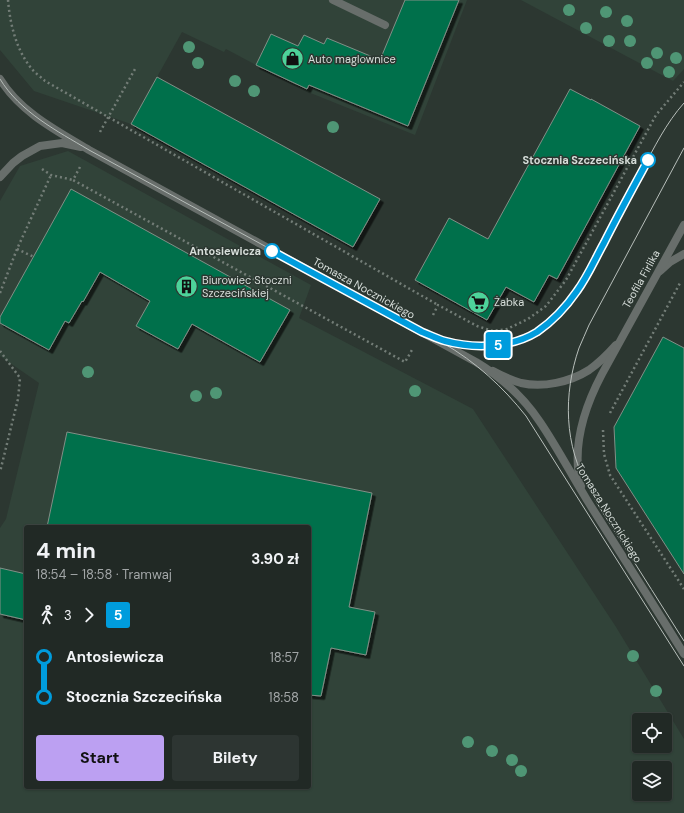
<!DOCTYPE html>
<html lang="pl">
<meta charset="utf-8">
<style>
body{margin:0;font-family:"DM Sans",sans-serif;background:#2d3532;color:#f1f3f6;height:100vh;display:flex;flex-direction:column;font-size:15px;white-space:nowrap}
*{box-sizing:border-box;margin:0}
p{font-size:13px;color:#a2a6a7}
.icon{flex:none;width:22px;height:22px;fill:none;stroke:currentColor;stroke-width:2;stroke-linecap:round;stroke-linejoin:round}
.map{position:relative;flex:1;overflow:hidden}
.drawer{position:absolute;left:24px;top:525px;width:287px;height:264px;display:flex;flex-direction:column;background:#212925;border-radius:4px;box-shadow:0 1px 3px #0004,0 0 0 1px #3e4542}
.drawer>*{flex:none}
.badge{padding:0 8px;border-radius:3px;font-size:14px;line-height:26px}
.tools{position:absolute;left:632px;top:713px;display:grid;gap:8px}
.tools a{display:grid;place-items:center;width:40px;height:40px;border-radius:4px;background:#212925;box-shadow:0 1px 3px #0004,0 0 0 1px #3e4542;font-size:20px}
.map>.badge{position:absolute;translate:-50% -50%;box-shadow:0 0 0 2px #fff}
.legs{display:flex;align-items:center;gap:6px;height:44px;padding:0 12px;font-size:13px}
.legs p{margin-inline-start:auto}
.headline{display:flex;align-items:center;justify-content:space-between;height:68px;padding:0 12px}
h1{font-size:22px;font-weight:700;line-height:30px}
.action{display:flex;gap:8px;margin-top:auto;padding:8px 12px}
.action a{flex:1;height:46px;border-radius:4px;background:#bca0f2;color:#111;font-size:16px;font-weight:700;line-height:46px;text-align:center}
.action a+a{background:#2d3532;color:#f1f3f6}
ul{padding:0 12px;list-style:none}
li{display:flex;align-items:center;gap:14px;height:40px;font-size:15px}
li i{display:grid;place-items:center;width:6px;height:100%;margin:0 5px;background:currentColor}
li i::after{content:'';width:10px;height:10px;margin:-5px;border:3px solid;border-radius:50%;background:#212925}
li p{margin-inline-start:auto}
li:first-child i{background:linear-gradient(#0000 50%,currentColor 0)}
li:last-child i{background:linear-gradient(currentColor 50%,#0000 0)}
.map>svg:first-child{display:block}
</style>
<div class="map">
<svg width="684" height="813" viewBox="0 0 684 813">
<defs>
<filter id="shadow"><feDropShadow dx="3.5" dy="3.5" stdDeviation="0" flood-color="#0009"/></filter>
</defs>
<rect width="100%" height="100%" fill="#2c3731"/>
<g fill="#314339" fill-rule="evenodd">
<path d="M0 0H467L415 135 308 92 256 65 226 49 224 52 182 32 131 124 34 91 0 50Z"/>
<path d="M521 0H684V69L673 81Z"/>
<path d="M68 151 311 285 299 318 473 409 616 627 684 739V813H0V528L6 519 39 383 0 356V201L20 166ZM26 527H309V787H26ZM639 720H665V746H639ZM639 768H665V794H639Z"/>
</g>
<g fill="#02704b" stroke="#818f87" filter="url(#shadow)">
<path d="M405 0H459L408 126 309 85 307 89 256 65 271 34 298 46 304 35 324 44 327 38 380 60Z"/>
<path d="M157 77 380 199 353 247 131 124Z"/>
<path d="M570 89 591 100V99L640 126 557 279 549 275 534 302 506 287 487 320 415 280 449 218 488 239Z"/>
<path d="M71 189 290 310 260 362 192 324 178 349 136 326 150 301 100 272 83 302 82 301 69 323 65 321 49 350 0 323V317Z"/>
<path d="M663 337 684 348V574L616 468 614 427Z"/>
<path d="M67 432 372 493 349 607 375 612 366 655 331 648 321 696 309 695V527H47Z"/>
<path d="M0 568 26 574V620L0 614Z"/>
</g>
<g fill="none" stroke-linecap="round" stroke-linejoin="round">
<g stroke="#737d77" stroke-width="2.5" stroke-dasharray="2 3" stroke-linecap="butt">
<path d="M8 0C10 24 16 49 31 68 35 73 41 77 45 81L438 305"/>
<path d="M100 132 135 69"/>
<path d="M80 167 73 180 405 362 412 350"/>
<path d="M42 169 51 175 73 180"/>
<path d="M17 249 34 257"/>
<path d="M0 293 17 249 51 175"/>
<path d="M433 315 438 305 477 326 493 331 507 329 528 319 546 306 566 280 656 115 684 82"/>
<path d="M0 351 20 378 18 399 0 472"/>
<path d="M610 413 680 283"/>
<path d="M603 430 604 454 610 475 684 589"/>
</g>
<g stroke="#686e6b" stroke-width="8">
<path d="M333 0 385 25"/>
<path d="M660 271 670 262 684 254"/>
</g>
<g stroke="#686e6b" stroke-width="8">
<path d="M0 177 13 163 22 156 40 146 62 143 81 147"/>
<path d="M493 371C502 376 511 380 521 383 543 388 570 382 589 370 599 363 608 354 616 345"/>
</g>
<g stroke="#686e6b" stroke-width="8">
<path d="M0 79C20 112 57 131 89 150L476 362C501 377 524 398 540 422 557 447 571 474 587 500 619 551 652 602 684 654"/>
<path d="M581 486C571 447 584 408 602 374L684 225"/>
</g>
<g stroke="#b8bfbb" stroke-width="1">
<path d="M0 79C20 112 57 131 89 150L422 332C430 335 437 339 445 341 458 345 471 346 484 345 526 345 556 324 578 289 587 276 594 261 602 247 615 222 628 197 641 172 654 148 666 123 684 103"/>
<path d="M684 148 589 325C586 333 582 340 579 348 563 395 564 445 589 489 598 506 609 522 619 538 641 572 662 607 684 641"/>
<path d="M443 343C476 362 503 387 526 416L684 666"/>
</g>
</g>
<g fill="#4f9675">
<circle cx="569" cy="10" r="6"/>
<circle cx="606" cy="12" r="6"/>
<circle cx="627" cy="21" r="6"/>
<circle cx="586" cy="28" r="6"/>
<circle cx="609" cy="41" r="6"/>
<circle cx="630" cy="41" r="6"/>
<circle cx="189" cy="47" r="6"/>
<circle cx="657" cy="53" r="6"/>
<circle cx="676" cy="58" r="6"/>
<circle cx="198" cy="63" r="6"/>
<circle cx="647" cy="63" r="6"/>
<circle cx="669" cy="72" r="6"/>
<circle cx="235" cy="81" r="6"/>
<circle cx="254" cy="91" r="6"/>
<circle cx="333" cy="127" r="6"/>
<circle cx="88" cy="372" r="6"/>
<circle cx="415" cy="391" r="6"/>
<circle cx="216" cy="393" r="6"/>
<circle cx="196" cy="396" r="6"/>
<circle cx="633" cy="656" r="6"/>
<circle cx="656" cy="691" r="6"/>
<circle cx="468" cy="742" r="6"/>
<circle cx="492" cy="751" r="6"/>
<circle cx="512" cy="760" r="6"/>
<circle cx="521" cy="771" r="6"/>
</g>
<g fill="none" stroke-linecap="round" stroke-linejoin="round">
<defs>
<path id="line-1" d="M272 251 422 332C430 335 437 339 445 341 474 349 511 348 537 332 553 321 566 307 577 291 588 276 595 259 604 243 618 215 633 188 648 160"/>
</defs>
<use href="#line-1" stroke="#fff" stroke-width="9"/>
<use href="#line-1" stroke="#009cdd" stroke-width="6"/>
</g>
<defs>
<symbol id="shop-disc" viewBox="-11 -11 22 22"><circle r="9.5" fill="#4dd39a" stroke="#2c3731"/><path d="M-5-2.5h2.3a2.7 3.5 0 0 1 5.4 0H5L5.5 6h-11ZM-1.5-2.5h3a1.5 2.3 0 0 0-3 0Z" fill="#111"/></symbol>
<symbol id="building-disc" viewBox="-11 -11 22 22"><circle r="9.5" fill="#4dd39a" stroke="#2c3731"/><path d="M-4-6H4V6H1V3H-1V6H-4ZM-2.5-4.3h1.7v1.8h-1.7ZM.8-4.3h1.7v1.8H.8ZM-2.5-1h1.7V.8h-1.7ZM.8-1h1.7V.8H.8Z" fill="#111"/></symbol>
<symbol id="supermarket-disc" viewBox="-11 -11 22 22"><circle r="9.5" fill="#4dd39a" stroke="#2c3731"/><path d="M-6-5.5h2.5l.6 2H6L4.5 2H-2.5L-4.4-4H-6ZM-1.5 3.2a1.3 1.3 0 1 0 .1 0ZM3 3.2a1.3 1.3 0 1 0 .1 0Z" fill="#111"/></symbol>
</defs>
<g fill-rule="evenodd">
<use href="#shop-disc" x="280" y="46" width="25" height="25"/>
<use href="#building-disc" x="174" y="274" width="25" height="25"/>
<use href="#supermarket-disc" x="466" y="290" width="25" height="25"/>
</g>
<g fill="#fff" stroke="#009cdd" stroke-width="2">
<circle cx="648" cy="160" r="7"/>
<circle cx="272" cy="251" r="7"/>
</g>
<g text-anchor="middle" stroke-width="3" stroke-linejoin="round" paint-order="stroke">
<g font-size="11" fill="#d6ddd9" stroke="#2c3731" text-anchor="start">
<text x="308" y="63">Auto maglownice</text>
<text x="202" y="284">Biurowiec Stoczni<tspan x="202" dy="13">Szczecińskiej</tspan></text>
<text x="494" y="306">Żabka</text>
</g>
<g font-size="11" font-weight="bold" fill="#d6ddd9" stroke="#2c3731" text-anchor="end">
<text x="637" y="164">Stocznia Szczecińska</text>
<text x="261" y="255">Antosiewicza</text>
</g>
<g font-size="11" fill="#d6ddd9" stroke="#2c3731">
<text transform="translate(641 279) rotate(-61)" y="4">Teofila Firlika</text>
<text transform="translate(364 288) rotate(29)" y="4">Tomasza Nocznickiego</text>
<text transform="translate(609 513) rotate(58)" y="4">Tomasza Nocznickiego</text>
</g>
</g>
</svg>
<div class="tools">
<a><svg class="icon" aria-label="locate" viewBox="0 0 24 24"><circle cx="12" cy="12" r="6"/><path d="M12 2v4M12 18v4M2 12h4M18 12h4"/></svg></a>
<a><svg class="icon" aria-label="layers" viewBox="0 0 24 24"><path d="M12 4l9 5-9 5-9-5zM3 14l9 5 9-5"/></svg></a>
</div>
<b class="badge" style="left:498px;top:345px;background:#009cdd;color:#fff">5</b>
<section class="drawer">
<div class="headline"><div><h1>4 min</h1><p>18:54 – 18:58 · Tramwaj</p></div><b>3.90 zł</b></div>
<div class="legs"><svg class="icon" aria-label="walk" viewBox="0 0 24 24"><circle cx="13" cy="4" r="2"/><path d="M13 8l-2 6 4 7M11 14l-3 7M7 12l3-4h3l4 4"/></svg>3<svg class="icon" aria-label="forward" viewBox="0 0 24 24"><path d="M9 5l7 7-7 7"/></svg><b class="badge" style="background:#009cdd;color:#fff">5</b></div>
<ul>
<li><i style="color:#009cdd"></i><b>Antosiewicza</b><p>18:57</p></li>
<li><i style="color:#009cdd"></i><b>Stocznia Szczecińska</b><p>18:58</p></li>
</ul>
<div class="action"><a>Start</a><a>Bilety</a></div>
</section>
</div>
